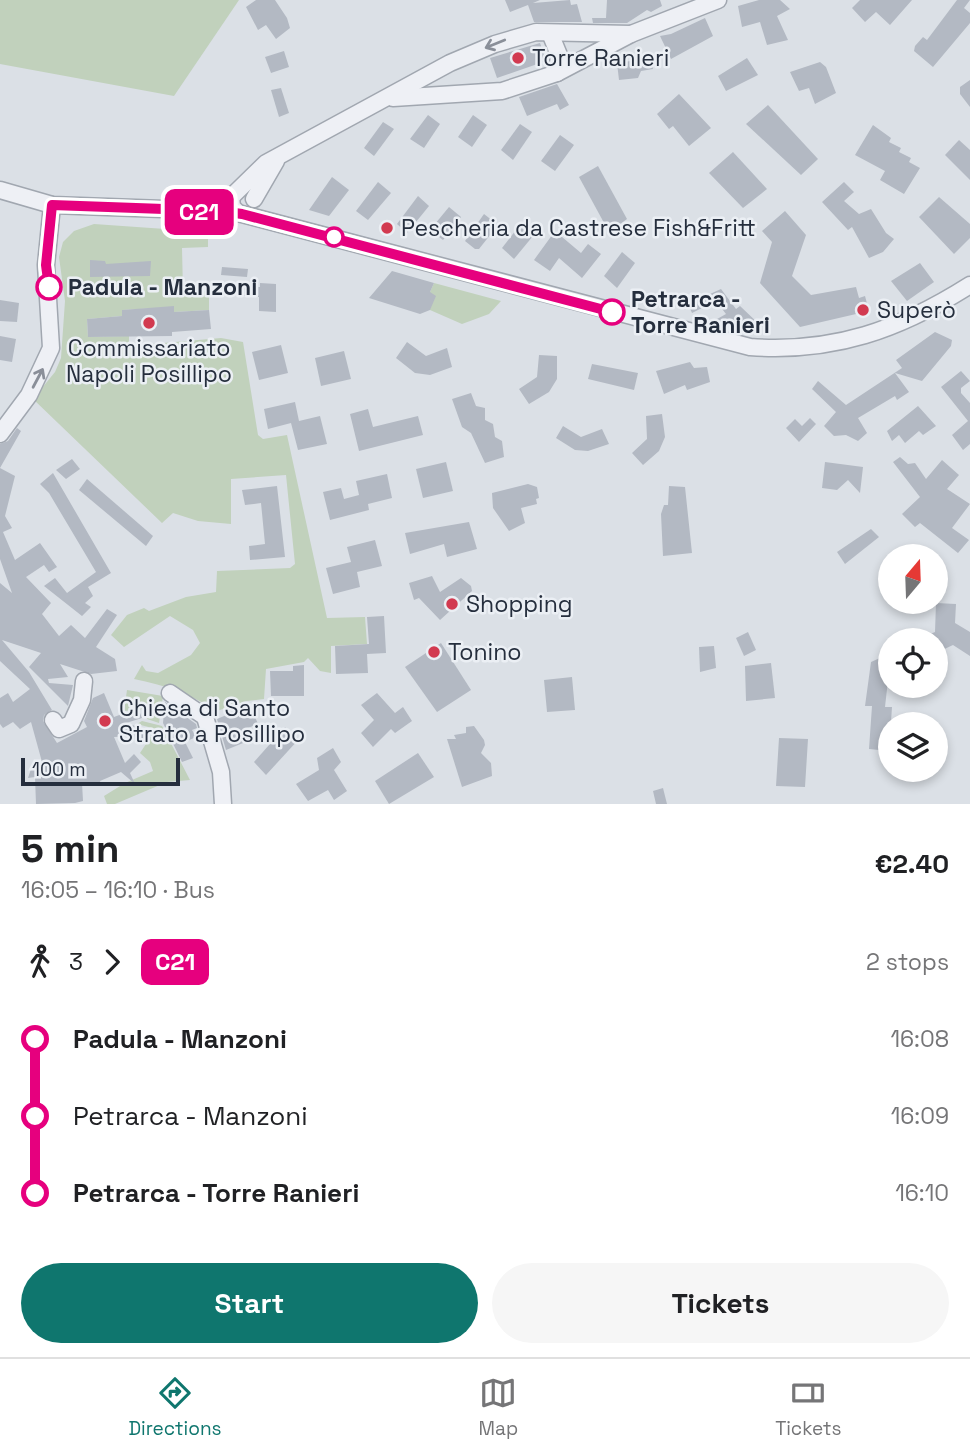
<!DOCTYPE html>
<meta charset="utf-8">
<style>
body{margin:0;font-family:"Space Grotesk",sans-serif;background:#f6f6f6;color:#202124;height:100vh;display:flex;flex-direction:column;font-size:26px;white-space:nowrap}
*{box-sizing:border-box;margin:0}
p{font-size:23px;color:#757577}
.icon{flex:none;width:38px;height:38px;fill:none;stroke:currentColor;stroke-width:2;stroke-linecap:round;stroke-linejoin:round}
.map{position:relative;height:804px;overflow:hidden}
.panel{display:flex;flex-direction:column;background:#fff;flex:1}
.panel>*{flex:none}
.badge{padding:0 14px;border-radius:10px;font-size:24px;line-height:46px}
.needle{width:46px;rotate:19deg}
.buttons{position:absolute;left:878px;top:544px;display:grid;gap:14px}
.buttons a{display:grid;place-items:center;width:70px;height:70px;border-radius:50%;background:#fff;box-shadow:0 4px 10px #0003;font-size:35px}
.scale{position:absolute;left:21px;bottom:18px;width:159px;box-sizing:border-box;padding-left:7px;border:4px solid #252e3d;border-top:0;font-size:19px;line-height:24px;white-space:nowrap;color:#252e3d;-webkit-text-stroke:5px #ebeff4;paint-order:stroke}
.map>.badge{position:absolute;translate:-50% -50%;box-shadow:0 0 0 4px #fff}
.legs{display:flex;align-items:center;gap:10px;height:77px;padding:0 21px;font-size:23px}
.legs p{margin-inline-start:auto}
.summary{display:flex;align-items:center;justify-content:space-between;height:119px;padding:0 21px}
h1{font-size:38px;font-weight:700;line-height:52px}
.cta{display:flex;gap:14px;margin-top:auto;padding:14px 21px}
.cta a{flex:1;height:80px;border-radius:42px;background:#0f766e;color:#fff;font-size:28px;font-weight:700;line-height:80px;text-align:center}
.cta a+a{background:#f6f6f6;color:#202124}
ul{padding:0 21px;list-style:none}
li{display:flex;align-items:center;gap:24px;height:77px;font-size:26px}
li i{display:grid;place-items:center;width:10px;height:100%;margin:0 9px;background:currentColor}
li i::after{content:'';width:18px;height:18px;margin:-9px;border:5px solid;border-radius:50%;background:#fff}
li p{margin-inline-start:auto}
li:first-child i{background:linear-gradient(#0000 50%,currentColor 0)}
li:last-child i{background:linear-gradient(currentColor 50%,#0000 0)}
.tab-bar{display:flex;justify-content:space-around;align-items:center;height:98px;border-top:2px solid #e0e0e0;background:#fff;font-size:19px;color:#757577}
.tab-bar a{display:grid;justify-items:center;gap:4px}
.tab-bar .selected{color:#0f766e}
.map>svg:first-child{display:block}
</style>
<div class="map">
<svg width="970" height="804" viewBox="0 0 970 804">
<rect width="100%" height="100%" fill="#dbe0e6"/>
<g fill="#c1d1bc">
<path d="M0 0H239L174 96 0 64Z"/>
<path d="M94 224 208 232V247L182 248 183 291H209V310L174 312V307L122 310V316L87 319 88 337 129 336V346L221 338 243 342 258 435 263 439 287 435 327 618 365 617 367 644 331 646V673L320 671 308 658 304 662 266 669 264 699 247 701 217 711C190 694 165 685 134 679L142 665 146 671 158 673 191 655 200 643 193 630 170 616 124 647 111 635 127 615 144 608 149 611 186 597 216 592 217 571 290 568 295 564 286 475 231 479V524L198 521 173 513 162 523 33 399 55 372 61 358 65 301 59 257 63 242 74 231Z"/>
<path d="M434 283 501 301 489 314 462 324 430 310V292Z"/>
<path d="M127 690 163 696 159 723 147 719 143 709 124 711Z"/>
<path d="M142 721 162 726 190 780 167 782 115 804H107L104 796 125 783 153 771 150 762 140 753 156 729 137 724Z"/>
</g>
<g fill="#b3b9c3">
<path d="M256 0H275L287 18 290 28 276 39 266 25 258 30 246 7Z"/>
<path d="M505 0H540L533 3 570 0 571 5 577 4 582 22H534L528 5 510 12Z"/>
<path d="M607 0H660L662 6 651 12 647 10 627 23H593L592 18H606Z"/>
<path d="M759 0H780L790 9 777 16 788 40 767 45 760 22 742 27 738 6Z"/>
<path d="M860 0H912L890 25 876 12 865 22 852 8Z"/>
<path d="M957 0H970L964 8 970 13V23L933 67 914 51 915 46 923 37 927 40Z"/>
<path d="M705 18 713 36 671 59 660 36 671 34Z"/>
<path d="M540 43 546 61 497 78 490 58Z"/>
<path d="M284 51 289 67 271 73 265 57Z"/>
<path d="M747 58 758 75 726 91 718 76Z"/>
<path d="M644 59 652 61 653 69 641 71 638 78 619 80 617 63Z"/>
<path d="M820 62 826 67 836 93 815 104 809 88 799 91 790 72Z"/>
<path d="M970 80V107L960 94V87Z"/>
<path d="M557 84 569 105 560 110 557 104 527 116 519 97Z"/>
<path d="M281 88 289 113 279 117 271 90Z"/>
<path d="M679 94 711 128 689 146 673 126 669 129 657 114Z"/>
<path d="M768 105 818 159 801 175 746 124Z"/>
<path d="M428 115 440 124 424 148 410 139Z"/>
<path d="M473 115 487 125 472 147 458 137Z"/>
<path d="M383 122 394 129 374 156 364 148Z"/>
<path d="M520 124 532 132 513 160 501 150Z"/>
<path d="M873 125 891 138 889 142 901 148 899 152 911 158 909 162 920 168 904 194 880 180 885 171 855 155Z"/>
<path d="M560 135 574 145 555 171 541 161Z"/>
<path d="M959 140 970 150V180L945 155Z"/>
<path d="M733 152 767 189 743 208 709 173Z"/>
<path d="M598 166 627 219 609 232 579 177Z"/>
<path d="M332 177 349 190 329 216 309 210Z"/>
<path d="M378 182 391 193 368 220 356 211Z"/>
<path d="M844 182 854 192 844 201 859 214 871 209 886 233 894 239 883 252 869 258 852 227 848 230 822 202Z"/>
<path d="M418 196 429 206 407 233 397 224Z"/>
<path d="M939 197 970 224V238L954 254 919 217Z"/>
<path d="M449 207 461 217 443 240 430 230Z"/>
<path d="M785 211 806 235 792 276 811 295 856 287 859 298 865 296 869 311 800 327 760 283 772 242 762 231Z"/>
<path d="M484 214 498 225 479 249H475L465 241Z"/>
<path d="M519 226 533 236 514 259 502 248Z"/>
<path d="M555 231 581 253 588 244 601 254 582 278 559 258 550 271 534 260Z"/>
<path d="M622 252 635 263 617 288 604 276Z"/>
<path d="M90 260 105 261 106 264 151 261 150 276 90 277Z"/>
<path d="M920 263 934 282 907 301 891 281Z"/>
<path d="M222 267 248 269 247 277 221 275Z"/>
<path d="M392 271 434 283 430 292 436 296 430 310 420 314 369 298Z"/>
<path d="M260 283 276 284V312L259 311V297L243 296V286L260 287Z"/>
<path d="M721 289 736 309 740 306 760 325 756 331 710 323 726 314 716 301 692 313 688 304Z"/>
<path d="M0 300 19 303 17 322 0 321Z"/>
<path d="M174 306V312L209 310 211 329 172 332V336L88 337 87 319 122 316V310Z"/>
<path d="M935 332 952 340 951 346 922 381 895 373 909 392 897 400 895 396 858 418 867 433 858 441 846 435 834 436 824 426 836 412 812 389 818 381 846 405 902 368 896 360Z"/>
<path d="M0 336 16 339 12 362 0 360Z"/>
<path d="M407 342 426 356 447 348 452 367 430 375 415 373 396 358Z"/>
<path d="M281 345 288 373 259 380 252 352Z"/>
<path d="M344 351 351 379 321 386 315 358Z"/>
<path d="M539 355 557 356V379L549 392 529 404 519 389 537 377Z"/>
<path d="M690 362 694 368 707 367 710 382 687 390 685 385 664 394 656 371Z"/>
<path d="M592 364 638 373 634 390 588 379Z"/>
<path d="M961 371 970 381 961 388V393L970 403V444L963 450 952 435 968 421 941 387Z"/>
<path d="M471 393 476 406 485 408V420L493 424 495 437 502 441 504 457 485 463 471 433 462 427 452 399Z"/>
<path d="M295 402 299 421 320 416 327 444 298 450 291 423 268 429 264 409Z"/>
<path d="M918 406 936 426 923 435 919 431 905 443 899 435 892 441 887 431Z"/>
<path d="M368 409 373 427 418 416 423 435 359 451 350 414Z"/>
<path d="M662 414 665 437 659 451 643 465 632 453 647 439 646 416Z"/>
<path d="M810 418 816 424 799 442 786 428 795 419 802 426Z"/>
<path d="M563 426 581 437 602 429 609 444 588 451 575 450 556 438Z"/>
<path d="M17 428 21 431 0 468 15 476 5 516 12 528 3 532 15 560 40 543 57 567 49 572 44 565 26 577 51 603 42 614 59 636 71 625 85 638 107 609 117 615 96 647 115 659 117 671 91 674 60 664 68 677 48 679 49 683 73 685 68 706 29 667 41 653 2 640 29 672 52 710 44 715 43 721 57 743 87 727 84 721 93 698 104 693 114 717 138 708 142 718 126 723 151 731 144 740H135L134 736 114 737 125 763 134 754 141 762 130 773 135 784 121 772 100 781 101 784 82 783 83 801 75 803 36 804 35 777 28 778 31 769 38 768V763L42 762 31 722 20 729 13 722 3 728 0 724V698L8 693 13 702 30 689 0 661V583L12 593 0 559V444L8 441Z"/>
<path d="M900 457 908 464 915 463 926 479 942 460 959 475 947 489 970 504 952 528 969 540 958 553 920 523 915 527 902 514 920 497 893 462Z"/>
<path d="M72 459 80 469 66 479 56 470Z"/>
<path d="M446 462 453 491 423 498 416 469Z"/>
<path d="M825 462 863 467 860 493 848 480 837 490 822 488Z"/>
<path d="M53 473 111 573 88 587 93 596 85 603 91 607 82 616 44 586 55 578 67 593 96 572 49 493 40 484Z"/>
<path d="M387 474 392 498 368 504 369 510 330 520 323 492 341 488 344 499 359 495 356 481Z"/>
<path d="M87 479 153 536 146 546 79 490Z"/>
<path d="M528 484 537 487 539 498 536 499 537 504 521 508 525 523 509 531 493 508 492 493Z"/>
<path d="M277 486 285 557 250 560 249 546 265 544 261 503 245 505 242 490Z"/>
<path d="M669 486 685 487 692 553 663 556 661 514 664 505H668Z"/>
<path d="M469 522 477 549 447 557 444 544 410 554 405 533Z"/>
<path d="M871 529 879 537 845 564 837 552Z"/>
<path d="M375 540 382 566 357 572 360 587 333 594 326 568 351 562 347 547Z"/>
<path d="M432 576 440 592 461 578 471 586 472 591 440 620 419 598 414 600 409 583Z"/>
<path d="M936 603 956 604 955 623 970 632V656L953 645 936 653V640H916L935 632Z"/>
<path d="M384 616 386 653 367 654 368 673 336 674 335 646 369 644 367 617Z"/>
<path d="M748 632 756 650 744 656 736 638Z"/>
<path d="M441 643 471 690 437 712 405 667Z"/>
<path d="M714 646 716 668 700 672 699 647Z"/>
<path d="M891 653 885 707H892L889 751 869 749 872 706H865L871 662Z"/>
<path d="M771 663 775 698 746 701 745 666Z"/>
<path d="M304 665V696H271L270 671H293V666Z"/>
<path d="M572 677 575 710 547 712 544 680Z"/>
<path d="M377 693 395 713 403 707 412 721 395 733 391 729 373 747 361 733 374 720 361 705Z"/>
<path d="M165 702 196 724 197 728 192 730 196 737 185 742 193 758 182 762 163 723Z"/>
<path d="M250 705 258 724 243 730 248 741 226 750 217 719Z"/>
<path d="M474 726 484 740 485 745 481 753 491 763 492 776 462 787 447 739H456L454 735 466 733V727Z"/>
<path d="M285 727 299 739 266 775 254 762Z"/>
<path d="M779 738 808 739 805 787 776 786Z"/>
<path d="M333 748 341 762 334 770 347 791 334 800 328 790 308 801 296 784 319 770 317 758Z"/>
<path d="M418 753 434 777 389 804 375 781Z"/>
<path d="M663 788 667 804H656L653 791Z"/>
</g>
<g fill="none" stroke-linecap="round" stroke-linejoin="round">
<defs>
<g id="minor">
<path d="M550 33 559 55 557 73"/>
<path d="M393 98 502 91 557 73 631 34 718 0"/>
<path d="M0 190 52 205 219 211"/>
<path d="M231 197 232 207 238 213 750 347C834 353 899 330 970 285"/>
<path d="M254 199 276 161"/>
<path d="M210 211 226 202 266 163 450 63 495 44 536 32 631 34"/>
<path d="M0 434 29 395 51 348 46 265 52 205"/>
<path d="M170 693 205 717 221 772 223 804"/>
<path d="M53 720 59 729 71 724 82 700 84 681"/>
</g>
</defs>
<use href="#minor" stroke="#a1a7b0" stroke-width="19"/>
<use href="#minor" stroke="#eef0f5" stroke-width="16"/>
</g>
<defs><path id="oneway-shaft" d="M-6 0H5M1.5-3L5.5 0L1.5 3" fill="none" stroke-width="1.6" stroke-linecap="round" stroke-linejoin="round" transform="scale(1.75)"/></defs>
<g stroke="#8a8f99">
<use href="#oneway-shaft" transform="translate(495 44) rotate(158)"/>
<use href="#oneway-shaft" transform="translate(38 378) rotate(-62)"/>
</g>
<g fill="none" stroke-linecap="round" stroke-linejoin="round">
<defs>
<path id="line-1" d="M49 287 46 265 52 205 220 211 242 214 612 312"/>
</defs>
<use href="#line-1" stroke="#fff" stroke-width="16"/>
<use href="#line-1" stroke="#e6007e" stroke-width="10"/>
</g>
<g fill="#d23a50" stroke="#ebeff4" stroke-width="2.5">
<circle cx="518" cy="58" r="7"/>
<circle cx="387" cy="228" r="7"/>
<circle cx="863" cy="310" r="7"/>
<circle cx="149" cy="323" r="7"/>
<circle cx="452" cy="604" r="7"/>
<circle cx="434" cy="652" r="7"/>
<circle cx="105" cy="721" r="7"/>
</g>
<g fill="#fff" stroke="#e6007e" stroke-width="3.5">
<circle cx="334" cy="237" r="9"/>
<circle cx="49" cy="287" r="12"/>
<circle cx="612" cy="312" r="12"/>
</g>
<g text-anchor="middle" stroke-width="5" stroke-linejoin="round" paint-order="stroke">
<g font-size="23" fill="#252e3d" stroke="#ebeff4" text-anchor="start">
<text x="532" y="66">Torre Ranieri</text>
<text x="401" y="236">Pescheria da Castrese Fish&amp;Fritt</text>
<text x="877" y="318">Superò</text>
<text x="149" y="356" text-anchor="middle">Commissariato<tspan x="149" dy="26">Napoli Posillipo</tspan></text>
<text x="466" y="612">Shopping</text>
<text x="448" y="660">Tonino</text>
<text x="119" y="716">Chiesa di Santo<tspan x="119" dy="26">Strato a Posillipo</tspan></text>
</g>
<g font-size="23" font-weight="bold" fill="#252e3d" stroke="#ebeff4" text-anchor="start">
<text x="68" y="295">Padula - Manzoni</text>
<text x="631" y="307">Petrarca -<tspan x="631" dy="26">Torre Ranieri</tspan></text>
</g>
</g>
</svg>
<div class="buttons">
<a><svg class="needle" viewBox="-14 -14 28 28"><path d="M0-13l5 13h-10z" fill="#e53935"/><path d="M0 13l5-13h-10z" fill="#757577"/></svg></a>
<a><svg class="icon" aria-label="locate" viewBox="0 0 24 24"><circle cx="12" cy="12" r="6"/><path d="M12 2v4M12 18v4M2 12h4M18 12h4"/></svg></a>
<a><svg class="icon" aria-label="layers" viewBox="0 0 24 24"><path d="M12 4l9 5-9 5-9-5zM3 14l9 5 9-5"/></svg></a>
</div>
<div class="scale">100 m</div>
<b class="badge" style="left:199px;top:212px;background:#e6007e;color:#fff">C21</b>
</div>
<section class="panel">
<div class="summary"><div><h1>5 min</h1><p>16:05 – 16:10 · Bus</p></div><b>€2.40</b></div>
<div class="legs"><svg class="icon" aria-label="walk" viewBox="0 0 24 24"><circle cx="13" cy="4" r="2"/><path d="M13 8l-2 6 4 7M11 14l-3 7M7 12l3-4h3l4 4"/></svg>3<svg class="icon" aria-label="forward" viewBox="0 0 24 24"><path d="M9 5l7 7-7 7"/></svg><b class="badge" style="background:#e6007e;color:#fff">C21</b><p>2 stops</p></div>
<ul>
<li><i style="color:#e6007e"></i><b>Padula - Manzoni</b><p>16:08</p></li>
<li><i style="color:#e6007e"></i><span>Petrarca - Manzoni</span><p>16:09</p></li>
<li><i style="color:#e6007e"></i><b>Petrarca - Torre Ranieri</b><p>16:10</p></li>
</ul>
<div class="cta"><a>Start</a><a>Tickets</a></div>
</section>
<nav class="tab-bar">
<a class="selected"><svg class="icon" aria-label="directions" viewBox="0 0 24 24"><path d="M12 3l9 9-9 9-9-9zM9 14v-3h6M13 9l2 2-2 2"/></svg>Directions</a>
<a><svg class="icon" aria-label="map" viewBox="0 0 24 24"><path d="M3 6l6-2 6 2 6-2v14l-6 2-6-2-6 2zM9 4v14M15 6v14"/></svg>Map</a>
<a><svg class="icon" aria-label="tickets" viewBox="0 0 24 24"><path d="M3 7h18v10H3zM15 7v10"/></svg>Tickets</a>
</nav>
